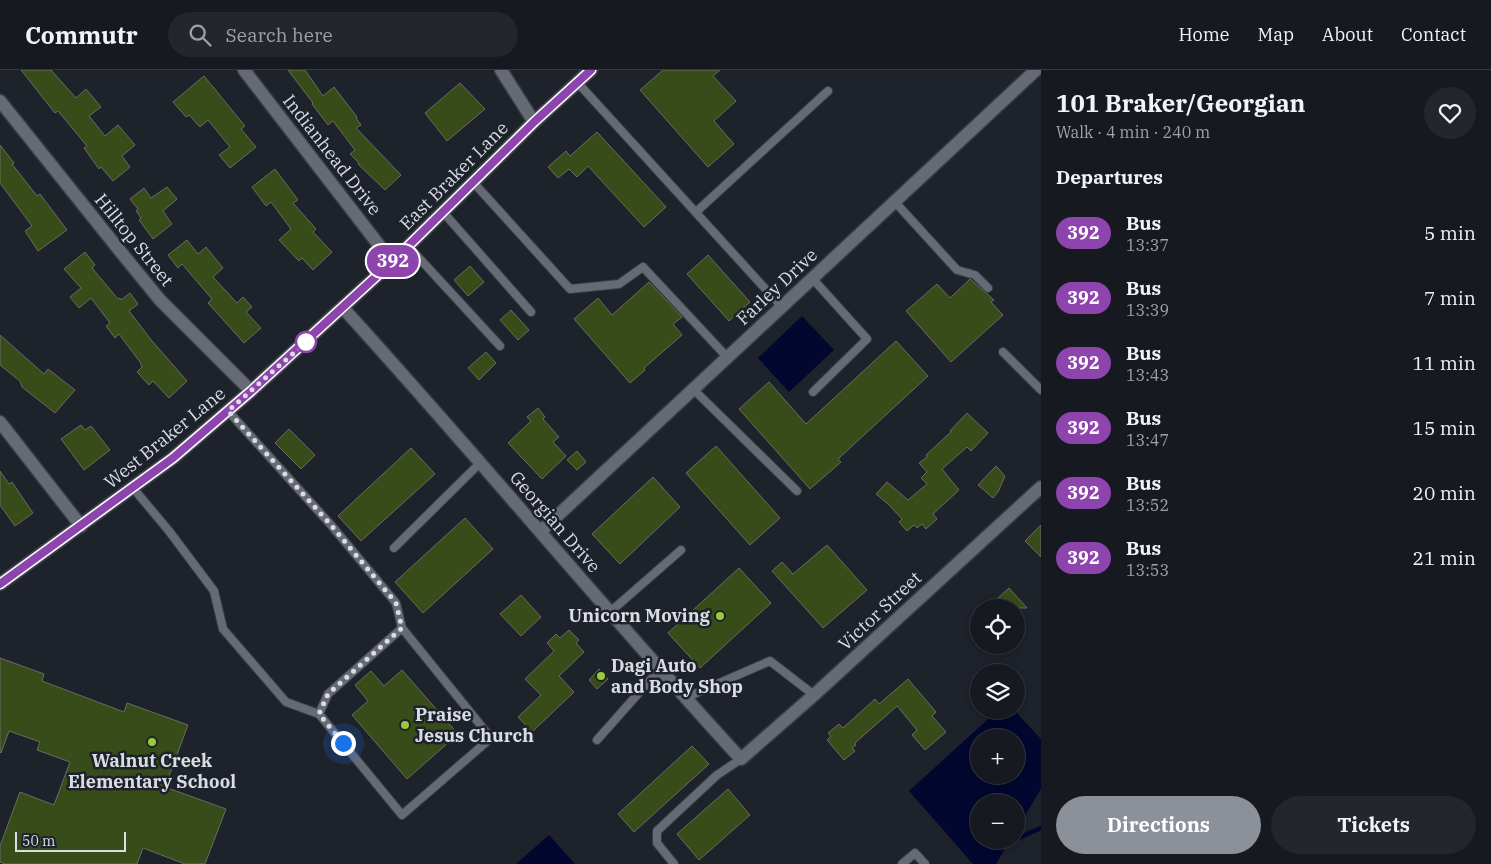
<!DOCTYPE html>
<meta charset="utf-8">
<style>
body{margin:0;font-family:"IBM Plex Serif",serif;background:#23272d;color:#f1f3f6;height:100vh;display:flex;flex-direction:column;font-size:19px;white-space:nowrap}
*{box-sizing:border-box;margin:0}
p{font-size:16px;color:#9ea1a5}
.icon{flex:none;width:28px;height:28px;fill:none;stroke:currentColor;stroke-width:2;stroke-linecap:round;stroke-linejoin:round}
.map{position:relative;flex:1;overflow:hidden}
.sheet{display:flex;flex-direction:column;background:#161a20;width:450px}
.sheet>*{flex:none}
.badge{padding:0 10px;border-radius:16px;font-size:18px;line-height:32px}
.tools{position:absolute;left:970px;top:529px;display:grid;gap:10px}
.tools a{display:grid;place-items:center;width:55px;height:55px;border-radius:50%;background:#161a20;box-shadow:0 2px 8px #0003,0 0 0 1px #35383e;font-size:25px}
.scale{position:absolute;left:15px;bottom:12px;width:111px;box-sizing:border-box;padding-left:5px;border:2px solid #dadde3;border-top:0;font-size:14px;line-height:18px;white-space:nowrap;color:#dadde3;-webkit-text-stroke:4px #1d222b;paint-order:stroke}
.you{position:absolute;width:25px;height:25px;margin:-12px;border:4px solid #fff;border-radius:50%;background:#1a73e8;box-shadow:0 0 0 8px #1a73e833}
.map>.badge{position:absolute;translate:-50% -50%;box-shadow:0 0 0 2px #fff}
h2{padding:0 15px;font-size:19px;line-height:45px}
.round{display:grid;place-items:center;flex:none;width:52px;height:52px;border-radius:26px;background:#23272d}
.head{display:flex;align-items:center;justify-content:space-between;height:85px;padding:0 15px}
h1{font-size:24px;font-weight:800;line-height:38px}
.cta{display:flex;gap:10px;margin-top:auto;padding:10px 15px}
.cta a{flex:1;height:58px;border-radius:30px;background:#8c9099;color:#fff;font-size:20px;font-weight:800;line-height:58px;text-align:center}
.cta a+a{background:#23272d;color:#f1f3f6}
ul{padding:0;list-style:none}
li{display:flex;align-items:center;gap:15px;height:65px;padding:0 15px}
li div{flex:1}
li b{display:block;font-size:19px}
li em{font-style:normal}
li .badge{min-width:55px;font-weight:700;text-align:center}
header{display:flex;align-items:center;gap:30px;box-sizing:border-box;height:70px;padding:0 25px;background:#161a20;border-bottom:1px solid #35383e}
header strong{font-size:24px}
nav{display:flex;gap:28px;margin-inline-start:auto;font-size:18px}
.search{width:350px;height:45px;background:#23272d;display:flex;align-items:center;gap:12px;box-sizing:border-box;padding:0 18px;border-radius:28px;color:#9ea1a5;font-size:19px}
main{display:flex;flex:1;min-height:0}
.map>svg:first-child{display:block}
</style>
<header>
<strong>Commutr</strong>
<div class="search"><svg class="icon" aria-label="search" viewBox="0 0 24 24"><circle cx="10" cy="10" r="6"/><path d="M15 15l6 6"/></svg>Search here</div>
<nav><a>Home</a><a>Map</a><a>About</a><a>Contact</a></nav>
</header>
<main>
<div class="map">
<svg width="1041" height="794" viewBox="0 0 1041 794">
<rect width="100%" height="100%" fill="#1d222b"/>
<g fill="#01072e" fill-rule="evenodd">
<path d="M802 246 834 280 789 322 758 288Z"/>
<path d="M998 640H1014L1041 669V719L1016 760V732H979V770H1010L996 794H973L909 721ZM979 668H1016V705H979Z"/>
<path d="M549 765 575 794H516Z"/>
</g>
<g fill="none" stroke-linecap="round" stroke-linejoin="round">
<g stroke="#01072e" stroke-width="4.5">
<path d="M1016 769 1041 758"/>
<path d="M1004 775 1014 770"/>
</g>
</g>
<g fill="#384c19" stroke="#676d62">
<path d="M21 0H51L76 28 86 19 101 37 89 46 105 66 118 55 135 75 122 86 130 97 113 111 101 97 99 99 84 78 87 76 58 41 55 43Z"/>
<path d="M288 0H305L323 26 334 17 357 47 356 48 361 55 356 58 401 105 385 120 358 94 359 93 350 84 355 80 333 51 328 55 312 34 313 33Z"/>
<path d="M663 0H720L713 6 736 31 714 51 734 74 708 97 640 20Z"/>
<path d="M204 6 245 56 241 59 256 77 230 98 219 85 230 77 208 50 200 57 189 45 186 47 173 32Z"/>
<path d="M460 13 485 39 447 71 425 43Z"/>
<path d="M597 62 666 137 644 157 588 96 577 107 569 99 558 108 548 97 566 81 570 86Z"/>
<path d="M0 75 14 93 12 94 37 126 40 124 67 160 38 181 25 161 32 156 0 113Z"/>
<path d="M275 99 298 130 293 133 316 159 313 162 332 182 313 200 302 188 299 191 279 170 291 159 271 132 266 136 252 117Z"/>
<path d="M167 117 177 129 163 141 172 154 153 169 139 150 141 148 136 141 138 139 130 129 144 118 151 128Z"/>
<path d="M187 170 198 184 206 177 223 198 213 207 237 233 243 227 252 237 246 242 261 258 244 273 208 233 212 229 182 194 178 198 168 185Z"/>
<path d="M85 182 95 195 92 198 118 229 120 228 121 230 130 223 138 234 129 241 152 271 187 311 169 328 153 311 149 315 137 302 142 297 140 292 119 264 115 268 106 256 110 253 91 228 79 238 70 227 81 218 64 199Z"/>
<path d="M708 185 750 232 729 251 687 204Z"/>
<path d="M470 196 484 212 468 226 454 210Z"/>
<path d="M970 209 994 230 991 232 1003 245 951 292 906 241 937 214 950 228Z"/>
<path d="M649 212 682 247 673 254 682 265 644 298 645 300 630 313 574 249 598 228 612 245Z"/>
<path d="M511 240 529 260 518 270 500 250Z"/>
<path d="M0 265 44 304 48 299 75 320 55 343 22 317 20 311 0 295Z"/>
<path d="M896 271 928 306 838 389 841 392 810 419 739 339 769 312 806 354Z"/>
<path d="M486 282 496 293 479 310 468 298Z"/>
<path d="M538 338 545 347 543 349 559 367 553 372 566 386 542 409 508 373 531 351 527 347Z"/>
<path d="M967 343 988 363 971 381 967 377 942 399 959 420 933 444 937 449 926 459 922 454 917 458 914 455 907 461 899 452 902 449 888 434 876 424 887 412 908 430 927 414 921 408 927 402 919 393 927 387 926 385 951 362 950 361Z"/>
<path d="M81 355 85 360 91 356 110 380 84 400 61 369Z"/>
<path d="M289 359 315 385 301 399 275 373Z"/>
<path d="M716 376 780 448 750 475 686 403Z"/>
<path d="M411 378 435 404 361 471 338 446Z"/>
<path d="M577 381 586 392 577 400 567 390Z"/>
<path d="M996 396 1005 406 998 422 993 428 978 415Z"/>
<path d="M0 401 9 414 12 412 33 443 15 456 0 435Z"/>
<path d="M653 407 680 437 620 494 592 464Z"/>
<path d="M465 448 493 479 423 543 395 512Z"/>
<path d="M1041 455V487L1025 471Z"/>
<path d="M827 475 867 520 823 558 772 501 782 492 793 504Z"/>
<path d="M739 498 771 533 700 598 668 563Z"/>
<path d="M1009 518 1027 538H987Z"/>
<path d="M521 525 541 547 521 566 500 544Z"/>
<path d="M569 560 579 570 576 573 584 582 559 606 574 622 532 662 518 647 541 625 525 609 554 581 547 573 556 564 560 568Z"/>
<path d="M0 588 44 604 42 611 124 642 127 633 188 655 165 717 226 739 205 794H185L143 778 137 794H5L0 792V776L20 722 54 735 70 692 37 680 40 672 9 661 1 683 0 682Z"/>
<path d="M599 599 608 609 597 619 589 610Z"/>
<path d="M402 600 458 664 407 709 352 645 368 631 355 615 371 601 384 616Z"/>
<path d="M908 609 936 642 932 646 946 662 925 680 912 665 917 660 897 636 855 673 856 675 852 678 855 681 844 690 827 670 831 666 828 663 839 654 843 658 875 629 879 634Z"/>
<path d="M692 676 709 694 634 762 618 744Z"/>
<path d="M728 719 750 745 699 790 677 764Z"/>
</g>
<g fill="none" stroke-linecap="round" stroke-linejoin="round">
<defs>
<g id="service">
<path d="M577 12 781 236"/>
<path d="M473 112 570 219 619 214 643 197 727 287"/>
<path d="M895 132 957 200 975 205 988 218"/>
<path d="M443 142 531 242"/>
<path d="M696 142 828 21"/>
<path d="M408 176 500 276"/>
<path d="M812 208 867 269 813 322"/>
<path d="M1003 282 1041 320"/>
<path d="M693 319 797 421"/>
<path d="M228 341 331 455 396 533 402 558 491 668 402 745 319 644 328 624 402 558"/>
<path d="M133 418 169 461 214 521 223 559 286 632 319 644"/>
<path d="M394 478 480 393"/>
<path d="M610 542 681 480"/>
<path d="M685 628 770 591 814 625"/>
<path d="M597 670 660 599"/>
<path d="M674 794 657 773V761L717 705 741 689"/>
<path d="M902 794 915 783 925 794"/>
</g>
<g id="minor">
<path d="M244 0 392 192"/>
<path d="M501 0 534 52"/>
<path d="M0 31 120 181 160 230 251 321"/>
<path d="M343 238C478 386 605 541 741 689L814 625 1041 417"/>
<path d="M0 352 81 456"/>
<path d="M541 461 1036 0"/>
</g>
<path id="secondary" d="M0 514 173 388 251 321 392 192 534 52 591 0"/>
</defs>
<use href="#service" stroke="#3a3d45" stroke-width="10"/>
<use href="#minor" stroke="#3a3d45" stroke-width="15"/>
<use href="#secondary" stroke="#3a3d45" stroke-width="15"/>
<use href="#service" stroke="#656a75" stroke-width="8"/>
<use href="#minor" stroke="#656a75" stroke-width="12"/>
<use href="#secondary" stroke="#656a75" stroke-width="12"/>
</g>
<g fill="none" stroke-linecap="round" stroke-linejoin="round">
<defs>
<path id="line" d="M0 514 173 388 251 321 392 192 534 52 591 0"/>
</defs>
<use href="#line" stroke="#fff" stroke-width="11"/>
<use href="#line" stroke="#8e44ad" stroke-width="8"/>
<path stroke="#dadde3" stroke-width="5" stroke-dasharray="0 9" d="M306 272 228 341 331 455 396 533 402 558 328 624 319 644 343 673"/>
</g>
<circle fill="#fff" stroke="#8e44ad" stroke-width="2.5" cx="306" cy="272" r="10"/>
<g fill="#96cc3a" stroke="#1d222b" stroke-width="2">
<circle cx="720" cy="546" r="5"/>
<circle cx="601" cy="606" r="5"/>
<circle cx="405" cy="655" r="5"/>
<circle cx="152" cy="672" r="5"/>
</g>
<g text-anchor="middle" stroke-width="5" stroke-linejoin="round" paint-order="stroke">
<g font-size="18" fill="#dadde3" stroke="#1d222b">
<text transform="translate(332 85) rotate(52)" y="6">Indianhead Drive</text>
<text transform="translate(454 106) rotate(-45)" y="6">East Braker Lane</text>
<text transform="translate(134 170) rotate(51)" y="6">Hilltop Street</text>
<text transform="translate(777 217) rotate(-43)" y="6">Farley Drive</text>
<text transform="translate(165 368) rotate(-39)" y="6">West Braker Lane</text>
<text transform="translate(555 452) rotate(49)" y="6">Georgian Drive</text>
<text transform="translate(880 541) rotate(-43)" y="6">Victor Street</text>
</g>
<g font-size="18" font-weight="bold" fill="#dadde3" stroke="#1d222b" text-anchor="start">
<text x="710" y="552" text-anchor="end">Unicorn Moving</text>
<text x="611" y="602">Dagi Auto<tspan x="611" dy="21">and Body Shop</tspan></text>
<text x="415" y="651">Praise<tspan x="415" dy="21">Jesus Church</tspan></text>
<text x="152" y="697" text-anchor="middle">Walnut Creek<tspan x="152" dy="21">Elementary School</tspan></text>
</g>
</g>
</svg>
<div class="tools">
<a><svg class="icon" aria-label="locate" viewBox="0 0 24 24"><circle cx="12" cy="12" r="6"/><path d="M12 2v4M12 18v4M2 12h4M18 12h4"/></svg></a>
<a><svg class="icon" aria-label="layers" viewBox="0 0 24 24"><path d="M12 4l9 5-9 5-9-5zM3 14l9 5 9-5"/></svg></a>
<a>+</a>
<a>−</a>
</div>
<div class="scale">50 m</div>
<div class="you" style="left:343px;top:673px"></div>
<b class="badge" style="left:393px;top:191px;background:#8e44ad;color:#fff">392</b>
</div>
<section class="sheet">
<div class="head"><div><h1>101 Braker/Georgian</h1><p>Walk · 4 min · 240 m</p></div><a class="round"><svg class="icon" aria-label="heart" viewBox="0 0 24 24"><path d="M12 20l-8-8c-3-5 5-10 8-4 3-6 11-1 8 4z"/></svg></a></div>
<h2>Departures</h2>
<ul>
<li><span class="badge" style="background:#8e44ad;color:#fff">392</span><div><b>Bus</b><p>13:37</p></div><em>5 min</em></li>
<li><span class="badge" style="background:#8e44ad;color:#fff">392</span><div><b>Bus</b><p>13:39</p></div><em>7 min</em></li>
<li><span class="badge" style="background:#8e44ad;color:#fff">392</span><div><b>Bus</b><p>13:43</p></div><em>11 min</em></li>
<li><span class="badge" style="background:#8e44ad;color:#fff">392</span><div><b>Bus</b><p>13:47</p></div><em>15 min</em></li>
<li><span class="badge" style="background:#8e44ad;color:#fff">392</span><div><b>Bus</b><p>13:52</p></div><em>20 min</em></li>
<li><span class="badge" style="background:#8e44ad;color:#fff">392</span><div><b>Bus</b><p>13:53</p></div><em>21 min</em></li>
</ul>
<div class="cta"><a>Directions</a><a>Tickets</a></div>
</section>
</main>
